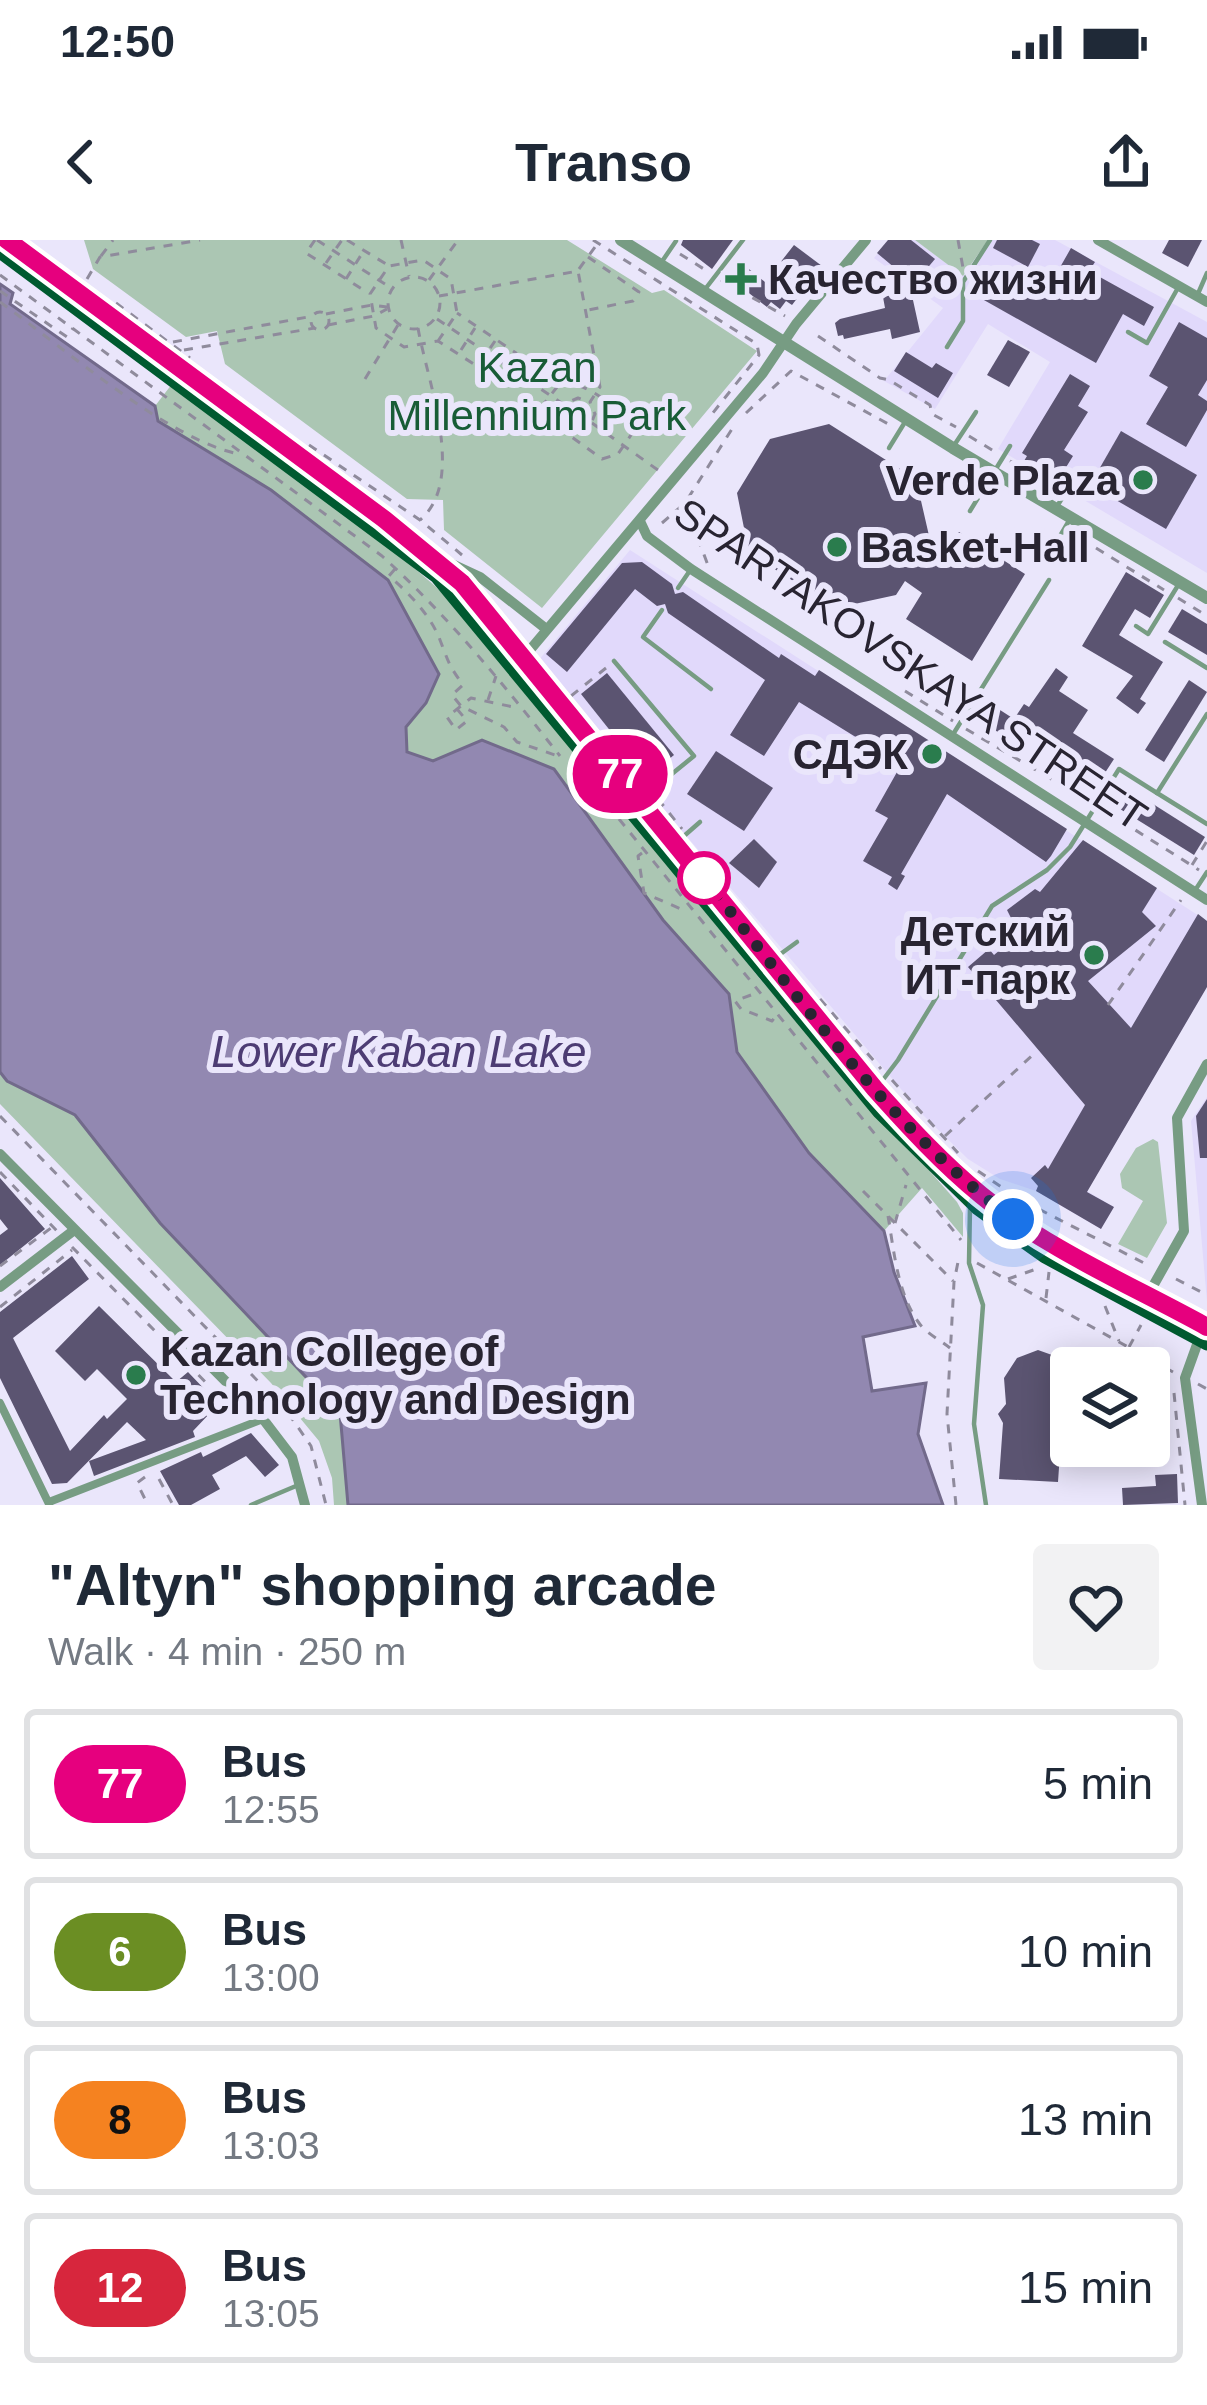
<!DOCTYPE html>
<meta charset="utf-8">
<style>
body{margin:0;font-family:Arial,sans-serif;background:#f2f2f3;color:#1f2937;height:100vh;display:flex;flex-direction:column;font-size:45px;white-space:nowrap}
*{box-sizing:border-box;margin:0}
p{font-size:39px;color:#747a83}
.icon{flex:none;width:66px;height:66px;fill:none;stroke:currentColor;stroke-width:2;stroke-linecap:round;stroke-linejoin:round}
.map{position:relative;height:1265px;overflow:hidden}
.details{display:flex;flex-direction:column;background:#fff;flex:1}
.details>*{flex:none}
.badge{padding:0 24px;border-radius:39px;font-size:42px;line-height:78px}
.tools{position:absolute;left:1050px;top:1107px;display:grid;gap:24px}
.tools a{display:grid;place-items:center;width:120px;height:120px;border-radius:12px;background:#fff;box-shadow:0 6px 30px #0003;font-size:60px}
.you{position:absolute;width:60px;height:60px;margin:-30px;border:9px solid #fff;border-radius:50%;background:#1a73e8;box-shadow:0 0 0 18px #1a73e833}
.map>.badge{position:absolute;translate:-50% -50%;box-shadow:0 0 0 6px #fff}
.round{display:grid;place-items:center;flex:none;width:126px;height:126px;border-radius:12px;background:#f2f2f3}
.headline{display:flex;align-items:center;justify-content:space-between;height:204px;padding:0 48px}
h1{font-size:57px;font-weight:600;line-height:90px}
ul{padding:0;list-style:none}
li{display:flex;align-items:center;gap:36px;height:150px;margin:0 24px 18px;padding:0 24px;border:6px solid #e0e1e3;border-radius:12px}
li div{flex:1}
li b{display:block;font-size:45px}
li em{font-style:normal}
li .badge{min-width:132px;font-weight:700;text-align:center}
.status{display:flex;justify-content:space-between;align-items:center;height:84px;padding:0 60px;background:#fff;direction:ltr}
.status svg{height:33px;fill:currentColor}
header{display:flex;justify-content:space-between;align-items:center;height:156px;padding:0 48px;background:#fff;font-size:54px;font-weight:600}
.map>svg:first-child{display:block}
</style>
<div class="status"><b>12:50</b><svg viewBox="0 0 49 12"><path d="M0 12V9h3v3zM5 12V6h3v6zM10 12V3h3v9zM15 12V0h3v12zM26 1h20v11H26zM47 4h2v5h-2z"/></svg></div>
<header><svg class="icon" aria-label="back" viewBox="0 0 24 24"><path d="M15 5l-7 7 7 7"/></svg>Transo<svg class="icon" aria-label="share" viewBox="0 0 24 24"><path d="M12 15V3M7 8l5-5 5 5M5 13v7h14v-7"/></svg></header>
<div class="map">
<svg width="1207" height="1265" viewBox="0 0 1207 1265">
<rect width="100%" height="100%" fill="#eae6fb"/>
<g fill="#e1d9fb">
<path d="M889 0H915L963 36 988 0H1055L1207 82V333L998 209 1050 122 988 84 935 169 884 141 943 68 874 18Z"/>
<path d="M630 310 1207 681V747L1087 951 1114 967 1101 989 1036 951 1000 939 968 919 923 875 538 421Z"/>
<path d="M1207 857V1061L1191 881Z"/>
</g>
<g fill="#abc6b3">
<path d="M84 0H567L652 53 664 50 757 111 542 368 444 290 443 260 407 259 225 124 217 91 186 97 93 29Z"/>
<path d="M915 0H988L963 36Z"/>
<path d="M172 144 369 289 435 346 490 403 760 739 957 962 963 973V997L922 948 884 991 809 913 737 812 729 754 663 680 482 500 433 521 407 512 406 487 426 463 388 340 271 250 158 180 155 166Z"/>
<path d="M0 832 7 841 75 875 160 983 341 1173 348 1265H334L332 1238 319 1201 271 1143 0 864Z"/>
<path d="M1153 899 1158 902 1167 983 1147 1018 1118 1004 1143 961 1122 948 1120 934 1136 908Z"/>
</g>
<path fill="#9288b1" stroke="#726a8b" stroke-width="3" d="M0 44 13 53 10 64 155 166 158 181 271 250 388 340 439 434 426 463 406 487 407 512 433 521 482 500 554 529 663 680 729 754 737 812 809 913 884 991 894 1032 915 1086 863 1097 872 1151 926 1143 918 1194 943 1265H348L340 1173 160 983 75 875 7 841 0 832Z"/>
<g fill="#5b5471">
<path d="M683 0H733L712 29 681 5Z"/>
<path d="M888 0H911L935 19 914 44 877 13Z"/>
<path d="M997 0H1032L1040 4 1028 27 993 8Z"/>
<path d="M1169 0H1202L1188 27 1162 13Z"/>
<path d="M794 5 822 26 792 65 786 61 780 69 771 62 767 67 732 40 744 25 765 42Z"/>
<path d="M1071 8 1095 22 1089 31 1154 67 1144 86 1123 74 1096 123 975 55 989 29 1042 59Z"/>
<path d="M911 51 920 92 892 99 890 89 844 99 843 95 838 96 835 83 840 79 885 68 883 57Z"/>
<path d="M1179 82 1207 98V140L1198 155 1207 161V170L1186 207 1146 184 1168 147 1149 136Z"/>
<path d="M1008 100 1030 112 1009 147 987 135Z"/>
<path d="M906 112 932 128 936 123 953 133 938 158 894 131Z"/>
<path d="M1070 134 1090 146 1078 166 1088 172 1064 210 1073 216 1060 237 1046 228 1043 233 1024 221 1027 216 1022 213Z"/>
<path d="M829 184 916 239 930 300 922 313 939 324 959 292 1025 334 972 421 906 379 922 353 905 341 896 355 836 368 749 313 737 253 770 199Z"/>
<path d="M1121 191 1197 235 1166 289 1090 245Z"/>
<path d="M642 322 672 344 675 354 683 352 779 418 781 414 815 436 819 430 1067 589 1051 616 1046 622 947 554 901 634 905 636 897 650 888 644 892 637 863 621 888 578 875 571 901 525 799 462 764 516 730 495 765 440 668 373 665 364 657 366 635 349 567 432 546 414 622 323Z"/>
<path d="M1126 332 1164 355 1150 378 1135 369 1119 395 1163 422 1140 459 1146 463 1138 474 1116 458 1133 436 1082 406Z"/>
<path d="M1182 369 1207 384V415L1168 392Z"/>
<path d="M1056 428 1068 437 1059 451 1088 470 1073 493 1114 519 1101 539 1027 491 1018 505 973 476 983 459 1014 479 1024 464 1029 467Z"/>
<path d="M607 433 674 515 647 537 581 454Z"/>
<path d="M1189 440 1207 452 1164 522 1145 510Z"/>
<path d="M716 511 773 548 744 591 687 554Z"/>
<path d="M1123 545 1205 597 1194 615 1112 564Z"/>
<path d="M754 599 777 622 759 648 729 623Z"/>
<path d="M1083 600 1157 648 1142 672 1156 686 1088 741 1131 788 1198 674 1207 681V747L1087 952 1114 967 1101 989 1036 951 1038 946 1031 938 1045 925 1048 929 1085 865 968 727 989 709 994 715 1019 694 1007 670 1035 649 1040 652Z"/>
<path d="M1207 859V918H1200L1196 876Z"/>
<path d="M0 938 45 989 0 1025V995L8 989 0 979Z"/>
<path d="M72 1016 89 1039 13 1098 70 1211 104 1175 107 1179 127 1159 97 1129 85 1141 55 1111 99 1066 176 1142 188 1132 211 1156 203 1164 211 1172 193 1191 195 1197 94 1236 89 1221 146 1200 127 1182 67 1243 52 1244 0 1138V1072Z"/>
<path d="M1038 1110 1066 1120 1069 1116 1113 1121V1128H1071V1186L1061 1198 1058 1242 999 1239 1003 1183 998 1174 1006 1164 1004 1138 1017 1118Z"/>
<path d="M251 1193 279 1225 265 1237 246 1216 212 1235 220 1249 191 1265H179L160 1231 201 1212 203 1217Z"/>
<path d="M1177 1234 1178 1263 1123 1265 1122 1248 1156 1246 1155 1235Z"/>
</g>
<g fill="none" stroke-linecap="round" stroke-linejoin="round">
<g stroke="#8f8b9c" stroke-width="3" stroke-dasharray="9 9" stroke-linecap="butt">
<path d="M315 0 306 13 368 53"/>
<path d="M317 0 391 48"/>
<path d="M347 0 386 24"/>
<path d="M401 0 409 36"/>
<path d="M593 0 757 104 759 115 708 179"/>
<path d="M958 0 963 28"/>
<path d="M680 14 707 31"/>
<path d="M101 16 113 0"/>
<path d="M588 17 639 52 633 61 588 70"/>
<path d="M326 23 342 0"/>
<path d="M579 29 598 3"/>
<path d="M0 35 382 316C449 377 504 445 560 516"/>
<circle cx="414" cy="63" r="26"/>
<path d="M87 39 100 17 200 0"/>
<path d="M346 39 363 12"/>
<path d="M429 40 458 0"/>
<path d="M721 40 785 76"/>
<path d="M0 51 67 97 73 88"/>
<path d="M439 56 578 31 600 147 590 162 595 174 590 186 579 191 567 186 562 175 566 163 578 158 590 162"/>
<path d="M0 62C63 107 168 200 239 214"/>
<path d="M116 63 190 118"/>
<circle cx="320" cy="81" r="9"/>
<path d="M326 74 372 65 387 67"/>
<path d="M437 79 563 164"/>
<path d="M328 85 374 76 387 69"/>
<path d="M418 88C427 141 467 240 420 280"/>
<path d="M818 96 880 138 889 140 930 165 932 174 956 187"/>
<path d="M438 101 457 73 451 39 423 20 389 26 370 54 376 88 404 107 438 101 497 139 507 138 518 127 516 113 457 73"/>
<path d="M173 102 313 76"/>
<path d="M184 110 315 88"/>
<path d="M461 110 475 88"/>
<path d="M480 123 495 101"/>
<path d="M365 139 398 85"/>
<path d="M561 142C582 140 627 171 633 192L618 214 602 219 543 176 542 166Z"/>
<path d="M746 173 791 131 892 186"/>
<path d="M592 183 662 233"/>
<path d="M969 196 997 213"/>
<path d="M309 205 420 280 462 315"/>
<path d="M1010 221 1060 248"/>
<path d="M685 264 709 328"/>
<path d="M662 283 685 263 732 189"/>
<path d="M1096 308 1164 350"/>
<path d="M395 329 389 336C409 353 431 376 440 400 449 423 448 424 463 445L452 455 461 466 504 487 517 502 558 516"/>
<path d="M1178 358 1207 376"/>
<path d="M905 451 953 481"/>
<path d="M571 456 606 428"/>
<path d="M488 460 496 436"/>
<path d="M457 469 467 481 456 490 447 477 471 458 518 468"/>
<path d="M966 489 1087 560"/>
<path d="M658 559 682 589"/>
<path d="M1105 571 1199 630"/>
<path d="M619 579 961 1000"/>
<path d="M642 613 638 616 644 653 681 669"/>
<path d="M1192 625 1207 601"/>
<path d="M751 755 735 761 741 769 772 781 776 776"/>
<path d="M820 759 881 829"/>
<path d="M1108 765 1181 660"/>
<path d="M892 840 958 913"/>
<path d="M0 876 286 1170 311 1206 326 1265"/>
<path d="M945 896 1037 811"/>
<path d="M978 931 1019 959 1144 1023"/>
<path d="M0 932 57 991"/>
<path d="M863 951 953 1041"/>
<path d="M888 976C894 1010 897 1053 919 1083 926 1093 940 1100 950 1108"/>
<path d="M895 983 906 945"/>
<path d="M72 1007 238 1175"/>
<path d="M977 1023 1173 1132"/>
<path d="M0 1026 51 988"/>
<path d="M1008 1039 1039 1028"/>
<path d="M1176 1039 1207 1055"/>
<path d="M1046 1058 1049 1032"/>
<path d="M1105 1066 1119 1101"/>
<path d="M0 1067 72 1010"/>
<path d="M1129 1107 1141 1085"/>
<path d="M1198 1144 1207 1149"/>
<path d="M1174 1153 1185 1265"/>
<path d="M145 1237 137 1243 148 1265"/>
<path d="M159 1239 173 1265"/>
<path d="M956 1265 947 1174 954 1042 959 1017"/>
</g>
<g stroke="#779c83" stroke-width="4.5">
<path d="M663 20 676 1"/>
<path d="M706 48 743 0"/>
<path d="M1197 56 1207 33"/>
<path d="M1128 92 1147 103 1179 46"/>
<path d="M947 107 963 81V42L990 0"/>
<path d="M953 207 976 172"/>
<path d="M889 208 905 182"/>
<path d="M1056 268 1072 242"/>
<path d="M970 271 1010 206"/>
<path d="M1046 320 1070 279"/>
<path d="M678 348 691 329"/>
<path d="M662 370 643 397 711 449"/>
<path d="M1136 386 1148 394 1177 347"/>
<path d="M1165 402 1207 428"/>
<path d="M614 421 694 516 641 559"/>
<path d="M952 496 1049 340"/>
<path d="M1157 553 1207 584"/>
<path d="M676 603 700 582"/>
<path d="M1194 652 1207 632"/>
<path d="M775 718 797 702"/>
<path d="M879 845 898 820 992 666 1047 630 1070 607 1119 529 1157 553 1207 474"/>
<path d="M970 966 969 1023 983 1065 974 1184 986 1265"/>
<path d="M251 1265 296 1246"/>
</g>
<g stroke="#779c83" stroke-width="8">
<path d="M0 1163 49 1264"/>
<path d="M49 1262 263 1179"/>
</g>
<g stroke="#779c83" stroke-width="10">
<path d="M1098 0 1207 62"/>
<path d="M640 281 647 296 691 329 1207 660"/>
<path d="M439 318 480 337 545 388"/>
<path d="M524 417 763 133 796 84 866 0"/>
<path d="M0 914 263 1179 292 1217 305 1265"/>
<path d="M0 1047 73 991"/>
<path d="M1148 1055 1184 991 1177 878 1207 824"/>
<path d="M1199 1099 1185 1138 1202 1265"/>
</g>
<path stroke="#779c83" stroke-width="12" d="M621 0 953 208 1207 358"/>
<g stroke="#005a30" stroke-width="15">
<path d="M7 0 430 314 462 343 841 808 922 900"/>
<path d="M0 11 437 336 880 872 978 968 1045 1016 1207 1103"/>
<path d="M944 921C1022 993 1114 1036 1207 1086"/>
</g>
</g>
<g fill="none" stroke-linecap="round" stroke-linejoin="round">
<defs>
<path id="line" d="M7 0 384 279 462 343 875 849C908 886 942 923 981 955 1048 1010 1131 1045 1207 1087"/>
</defs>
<use href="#line" stroke="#fff" stroke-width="27"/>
<use href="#line" stroke="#e6007e" stroke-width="18"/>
<path stroke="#282431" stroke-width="12" stroke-dasharray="0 21.6" d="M704 638C793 750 891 889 1013 979"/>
</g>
<g fill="#2a7c4d" stroke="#eae6fb" stroke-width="4.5">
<path d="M735 21h12v12h12v12h-12v12h-12v-12h-12v-12h12z"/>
<circle cx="1143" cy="240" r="12"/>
<circle cx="837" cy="307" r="12"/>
<circle cx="932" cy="514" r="12"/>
<circle cx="1094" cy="715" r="12"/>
<circle cx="136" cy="1135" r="12"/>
</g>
<circle fill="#fff" stroke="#e6007e" stroke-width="6" cx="704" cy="638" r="24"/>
<g text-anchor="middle" stroke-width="12" stroke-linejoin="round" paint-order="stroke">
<g font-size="42" font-weight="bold" fill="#282431" stroke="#eae6fb" text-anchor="start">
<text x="768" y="54">Качество жизни</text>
<text x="1119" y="255" text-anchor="end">Verde Plaza</text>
<text x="861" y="322">Basket-Hall</text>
<text x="908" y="529" text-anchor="end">СДЭК</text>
<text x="1070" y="706" text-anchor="end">Детский<tspan x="1070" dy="48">ИТ-парк</tspan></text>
<text x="160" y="1126">Kazan College of<tspan x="160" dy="48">Technology and Design</tspan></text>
</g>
<g font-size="42" fill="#185c36" stroke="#eae6fb">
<text x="537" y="142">Kazan<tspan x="537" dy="48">Millennium Park</tspan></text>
</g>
<g font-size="42" fill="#282431" stroke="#eae6fb">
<text transform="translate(911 424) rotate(34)" y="15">SPARTAKOVSKAYA STREET</text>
</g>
<g font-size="45" font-style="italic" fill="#4d3c74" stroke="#eae6fb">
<text x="399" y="827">Lower Kaban Lake</text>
</g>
</g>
</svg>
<div class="tools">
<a><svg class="icon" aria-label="layers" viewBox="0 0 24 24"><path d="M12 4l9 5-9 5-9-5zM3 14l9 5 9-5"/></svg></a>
</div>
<div class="you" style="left:1013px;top:979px"></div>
<b class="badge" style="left:620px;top:534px;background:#e6007e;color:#fff">77</b>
</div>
<section class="details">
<div class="headline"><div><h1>&quot;Altyn&quot; shopping arcade</h1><p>Walk · 4 min · 250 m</p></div><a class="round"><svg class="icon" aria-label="heart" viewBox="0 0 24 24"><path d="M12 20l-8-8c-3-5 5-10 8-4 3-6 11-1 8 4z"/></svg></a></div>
<ul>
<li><span class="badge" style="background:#e6007e;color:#fff">77</span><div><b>Bus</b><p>12:55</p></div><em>5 min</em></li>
<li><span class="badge" style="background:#6b8e23;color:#fff">6</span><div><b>Bus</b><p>13:00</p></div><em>10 min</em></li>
<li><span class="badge" style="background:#f58220;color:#111">8</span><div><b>Bus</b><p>13:03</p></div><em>13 min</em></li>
<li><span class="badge" style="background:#d7263d;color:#fff">12</span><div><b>Bus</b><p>13:05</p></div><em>15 min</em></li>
</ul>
</section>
